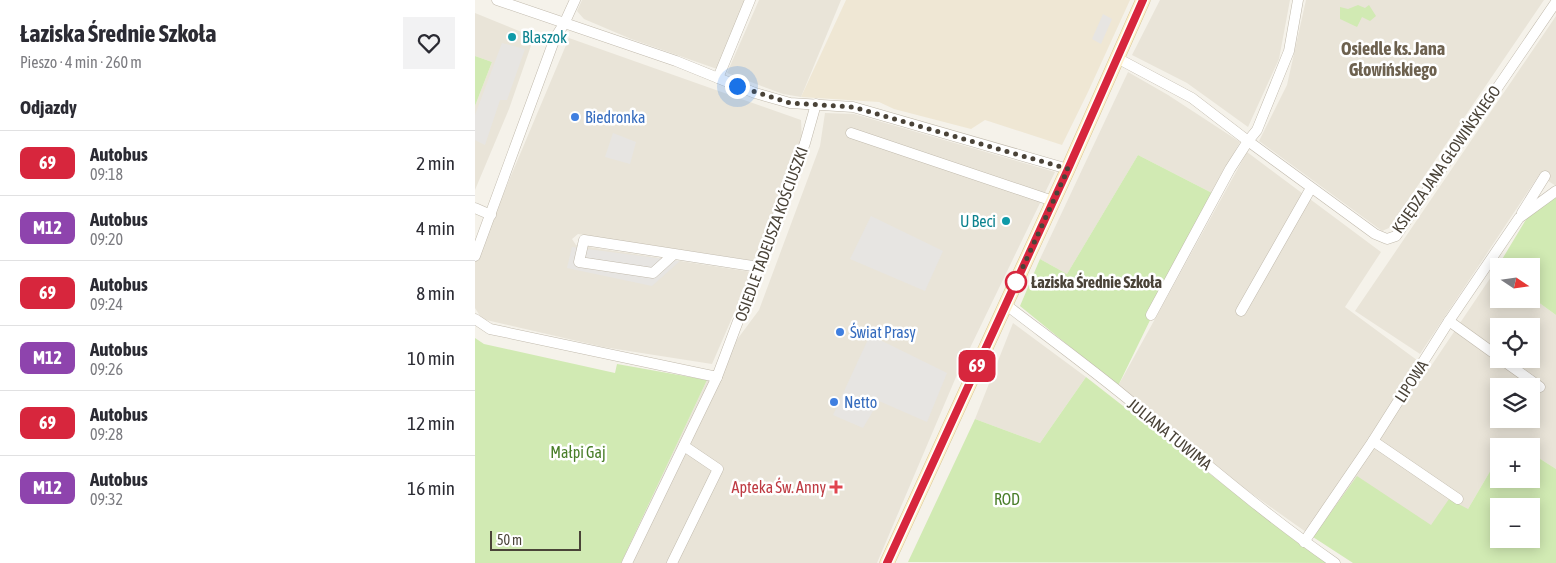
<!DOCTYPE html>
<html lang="pl">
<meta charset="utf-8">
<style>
body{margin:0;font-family:"Asap Condensed",sans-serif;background:#f2f2f3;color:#2b2b33;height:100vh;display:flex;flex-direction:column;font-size:19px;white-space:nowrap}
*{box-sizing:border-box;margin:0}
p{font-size:16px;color:#7c7c81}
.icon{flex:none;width:28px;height:28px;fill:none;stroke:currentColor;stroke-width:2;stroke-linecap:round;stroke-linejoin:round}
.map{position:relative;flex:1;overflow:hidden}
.side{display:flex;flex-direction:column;background:#fff;width:475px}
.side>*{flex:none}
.badge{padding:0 10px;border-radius:8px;font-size:18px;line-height:32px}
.needle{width:32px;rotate:103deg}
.controls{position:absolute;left:1015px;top:258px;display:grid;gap:10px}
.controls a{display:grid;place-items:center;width:50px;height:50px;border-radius:0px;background:#fff;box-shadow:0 2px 12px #0003;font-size:25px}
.scale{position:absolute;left:15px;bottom:12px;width:91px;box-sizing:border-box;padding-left:5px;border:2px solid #4a4338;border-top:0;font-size:14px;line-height:18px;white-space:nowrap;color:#4a4338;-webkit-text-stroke:4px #fff;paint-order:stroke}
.you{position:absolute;width:25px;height:25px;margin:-12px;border:4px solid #fff;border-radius:50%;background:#1a73e8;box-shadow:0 0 0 8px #1a73e833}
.map>.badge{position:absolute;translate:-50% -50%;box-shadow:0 0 0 2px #fff}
h2{padding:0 20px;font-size:19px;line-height:45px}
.round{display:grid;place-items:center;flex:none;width:52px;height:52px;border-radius:0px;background:#f2f2f3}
.head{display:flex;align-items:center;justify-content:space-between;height:85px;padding:0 20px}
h1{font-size:24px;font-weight:700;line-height:38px}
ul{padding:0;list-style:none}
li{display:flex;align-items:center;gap:15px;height:65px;padding:0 20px;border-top:1px solid #e1e1e2}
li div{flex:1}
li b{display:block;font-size:19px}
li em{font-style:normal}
li .badge{min-width:55px;font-weight:700;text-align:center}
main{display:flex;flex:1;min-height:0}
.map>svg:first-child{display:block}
</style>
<main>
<section class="side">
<div class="head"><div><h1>Łaziska Średnie Szkoła</h1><p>Pieszo · 4 min · 260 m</p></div><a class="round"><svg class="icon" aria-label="heart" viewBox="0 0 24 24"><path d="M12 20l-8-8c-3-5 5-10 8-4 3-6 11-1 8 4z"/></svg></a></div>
<h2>Odjazdy</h2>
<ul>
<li><span class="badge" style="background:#d7263d;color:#fff">69</span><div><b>Autobus</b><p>09:18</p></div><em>2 min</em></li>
<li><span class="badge" style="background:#8e44ad;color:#fff">M12</span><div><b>Autobus</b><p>09:20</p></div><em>4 min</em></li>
<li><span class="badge" style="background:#d7263d;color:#fff">69</span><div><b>Autobus</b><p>09:24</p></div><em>8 min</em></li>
<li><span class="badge" style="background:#8e44ad;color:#fff">M12</span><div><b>Autobus</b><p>09:26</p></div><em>10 min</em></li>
<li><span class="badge" style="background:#d7263d;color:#fff">69</span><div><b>Autobus</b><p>09:28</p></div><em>12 min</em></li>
<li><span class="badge" style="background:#8e44ad;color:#fff">M12</span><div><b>Autobus</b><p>09:32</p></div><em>16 min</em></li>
</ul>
</section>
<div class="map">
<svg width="1081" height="563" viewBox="0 0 1081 563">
<rect width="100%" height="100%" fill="#f5f2ea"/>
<g fill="#e9e4d8" fill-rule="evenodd">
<path d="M107 0H271L242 69 156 39 109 19 102 11Z"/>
<path d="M284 0H366L326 97 308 94 252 73Z"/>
<path d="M685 0H815L804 59 773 127 712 83 657 55Z"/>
<path d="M831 0H1069L914 228 907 231 784 141 812 85Z"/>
<path d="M0 13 59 37 34 109 0 190V106L17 62 0 56Z"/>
<path d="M1081 16V186L1064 175 945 354 880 311Z"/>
<path d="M94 38 326 120 327 140 281 261 103 234 97 239 101 245 277 272 237 364 128 347 7 319 0 308V261Z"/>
<path d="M653 72 693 95 765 142 737 193 663 155 592 274 565 259Z"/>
<path d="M350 113 379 114 580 172 481 377 402 563H146L232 380 284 310 345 146Z"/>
<path d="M772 152 906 252 870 307 954 369 1020 271 1024 274V299H1056V297L1081 315V469L1056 453V446H1045L1034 439 1030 446H1024V456L993 509 956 525 838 537 766 486 643 386ZM1024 326H1056V359H1024ZM1024 386H1056V419H1024Z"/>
<path d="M538 323 611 377 565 443 500 419Z"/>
</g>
<path fill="#efe7d4" d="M371 0H655L613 92 587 145 510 120 496 129 419 109 404 102 326 97Z"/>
<g fill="#d1eab3" fill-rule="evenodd">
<path d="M883 5 890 8 894 5 901 16 895 21 887 17 882 27 865 19V7L873 9Z"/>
<path d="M0 56 17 62 0 106Z"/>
<path d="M663 155 737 193 643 386 545 306 565 259 592 274Z"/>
<path d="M1081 196V315L1056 297V266H1024V274L1020 271 1064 198Z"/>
<path d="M0 338 9 344 140 373 142 364 232 380 146 563H0Z"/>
<path d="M611 377 827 546 854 563 433 562 500 419 565 443Z"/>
<path d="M1056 453 1081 469V563H878L838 537 882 476 956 525 974 499 993 509 1024 456V479H1056ZM1024 506H1056V539H1024Z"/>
</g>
<g fill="#e7e5e2">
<path d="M628 14 637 19 626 44 617 39Z"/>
<path d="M27 43 50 49 32 100H25L10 145 0 140V115Z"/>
<path d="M138 133 161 142 155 164 130 157Z"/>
<path d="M396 216 468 251 450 291 375 259Z"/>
<path d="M97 247 205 261 177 286 92 268Z"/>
<path d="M395 335 472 373 452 422 404 401 388 428 358 415Z"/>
</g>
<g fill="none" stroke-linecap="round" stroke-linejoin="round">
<defs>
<g id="street">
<path d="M22 0 201 61 280 93 315 103 378 107 593 169"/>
<path d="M642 58 717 98 773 141 900 234 912 239 921 236 1081 2"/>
<path d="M243 78 275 0"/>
<path d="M376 133 578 201"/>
<path d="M0 208 16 215"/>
<path d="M1047 213 1070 176"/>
<path d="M199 254 178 273 104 262 109 240 284 267"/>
<path d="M0 256 80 38 89 24 100 0"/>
<path d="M530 304C569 334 610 364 648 395 718 452 786 512 860 563"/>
<path d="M766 311 836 188"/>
<path d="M676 315 755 169 773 141 782 130 814 51 823 0"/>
<path d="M0 319 15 329 242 377 330 143 341 104"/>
<path d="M974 321 1024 357"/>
<path d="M1026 359 1065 387"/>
<path d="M898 441 983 499"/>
<path d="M829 542 898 441 974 321 1044 218 1081 191"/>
<path d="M152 563 242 377"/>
<path d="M197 563 243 469 209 446"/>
</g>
<path id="secondary" d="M412 563 593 169 668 0"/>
</defs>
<use href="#street" stroke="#c1baad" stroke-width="11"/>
<use href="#secondary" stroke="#d6c69a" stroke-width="15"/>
<use href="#street" stroke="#fff" stroke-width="10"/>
<use href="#secondary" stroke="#fff2cb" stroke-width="14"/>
</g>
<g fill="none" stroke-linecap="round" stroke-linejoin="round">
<defs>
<path id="line" d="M412 563 593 169 668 0"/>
</defs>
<use href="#line" stroke="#fff" stroke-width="11"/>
<use href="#line" stroke="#d7263d" stroke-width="8"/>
<path stroke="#4a4338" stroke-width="5" stroke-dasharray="0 9" d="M262 86 315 103 378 107 593 169 541 282"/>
</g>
<g fill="#0f9aa8" stroke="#fff" stroke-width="2">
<circle cx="37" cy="37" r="5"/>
<circle cx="531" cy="221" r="5"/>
</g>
<g fill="#3f7fe0" stroke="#fff" stroke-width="2">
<circle cx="100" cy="117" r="5"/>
<circle cx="365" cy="332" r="5"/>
<circle cx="359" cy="402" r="5"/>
</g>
<circle fill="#fff" stroke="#d7263d" stroke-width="2.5" cx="541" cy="282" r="10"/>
<path fill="#e0444e" stroke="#fff" stroke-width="2" d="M358.5 479.5h5v5h5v5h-5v5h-5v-5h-5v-5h5z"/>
<g text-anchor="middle" stroke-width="5" stroke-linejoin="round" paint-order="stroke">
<g font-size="16" fill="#0d838f" stroke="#fff" text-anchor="start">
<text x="47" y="43">Blaszok</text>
<text x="521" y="227" text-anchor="end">U Beci</text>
</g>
<g font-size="16" fill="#366cbe" stroke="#fff" text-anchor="start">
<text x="110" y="123">Biedronka</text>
<text x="375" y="338">Świat Prasy</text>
<text x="369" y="408">Netto</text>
</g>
<g font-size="16" fill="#4a4338" stroke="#fff">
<text transform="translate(971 159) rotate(-55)" y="6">KSIĘDZA JANA GŁOWIŃSKIEGO</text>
<text transform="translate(296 234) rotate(-70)" y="6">OSIEDLE TADEUSZA KOŚCIUSZKI</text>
<text transform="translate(936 381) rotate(-57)" y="6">LIPOWA</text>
<text transform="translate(695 434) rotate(39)" y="6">JULIANA TUWIMA</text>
</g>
<g font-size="16" font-weight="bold" fill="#4a4338" stroke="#fff" text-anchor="start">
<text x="556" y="288">Łaziska Średnie Szkoła</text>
</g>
<g font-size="16" fill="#497e29" stroke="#fff">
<text x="103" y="458">Małpi Gaj</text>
<text x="532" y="505">ROD</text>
</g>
<g font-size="16" fill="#be3a42" stroke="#fff" text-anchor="end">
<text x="351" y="493">Apteka Św. Anny</text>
</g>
<g font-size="18" font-weight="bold" fill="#6d614f" stroke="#fff">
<text x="918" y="55">Osiedle ks. Jana<tspan x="918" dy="21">Głowińskiego</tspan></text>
</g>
</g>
</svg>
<div class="controls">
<a><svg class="needle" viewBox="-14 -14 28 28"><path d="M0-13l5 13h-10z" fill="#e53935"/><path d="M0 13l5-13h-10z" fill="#7c7c81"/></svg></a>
<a><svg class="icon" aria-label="locate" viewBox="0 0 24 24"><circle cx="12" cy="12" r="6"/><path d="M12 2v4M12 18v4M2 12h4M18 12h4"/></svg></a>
<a><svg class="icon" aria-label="layers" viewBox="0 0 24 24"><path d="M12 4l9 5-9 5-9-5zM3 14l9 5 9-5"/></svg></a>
<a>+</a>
<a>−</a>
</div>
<div class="scale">50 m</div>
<div class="you" style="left:262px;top:86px"></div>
<b class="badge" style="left:502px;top:366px;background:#d7263d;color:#fff">69</b>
</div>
</main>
